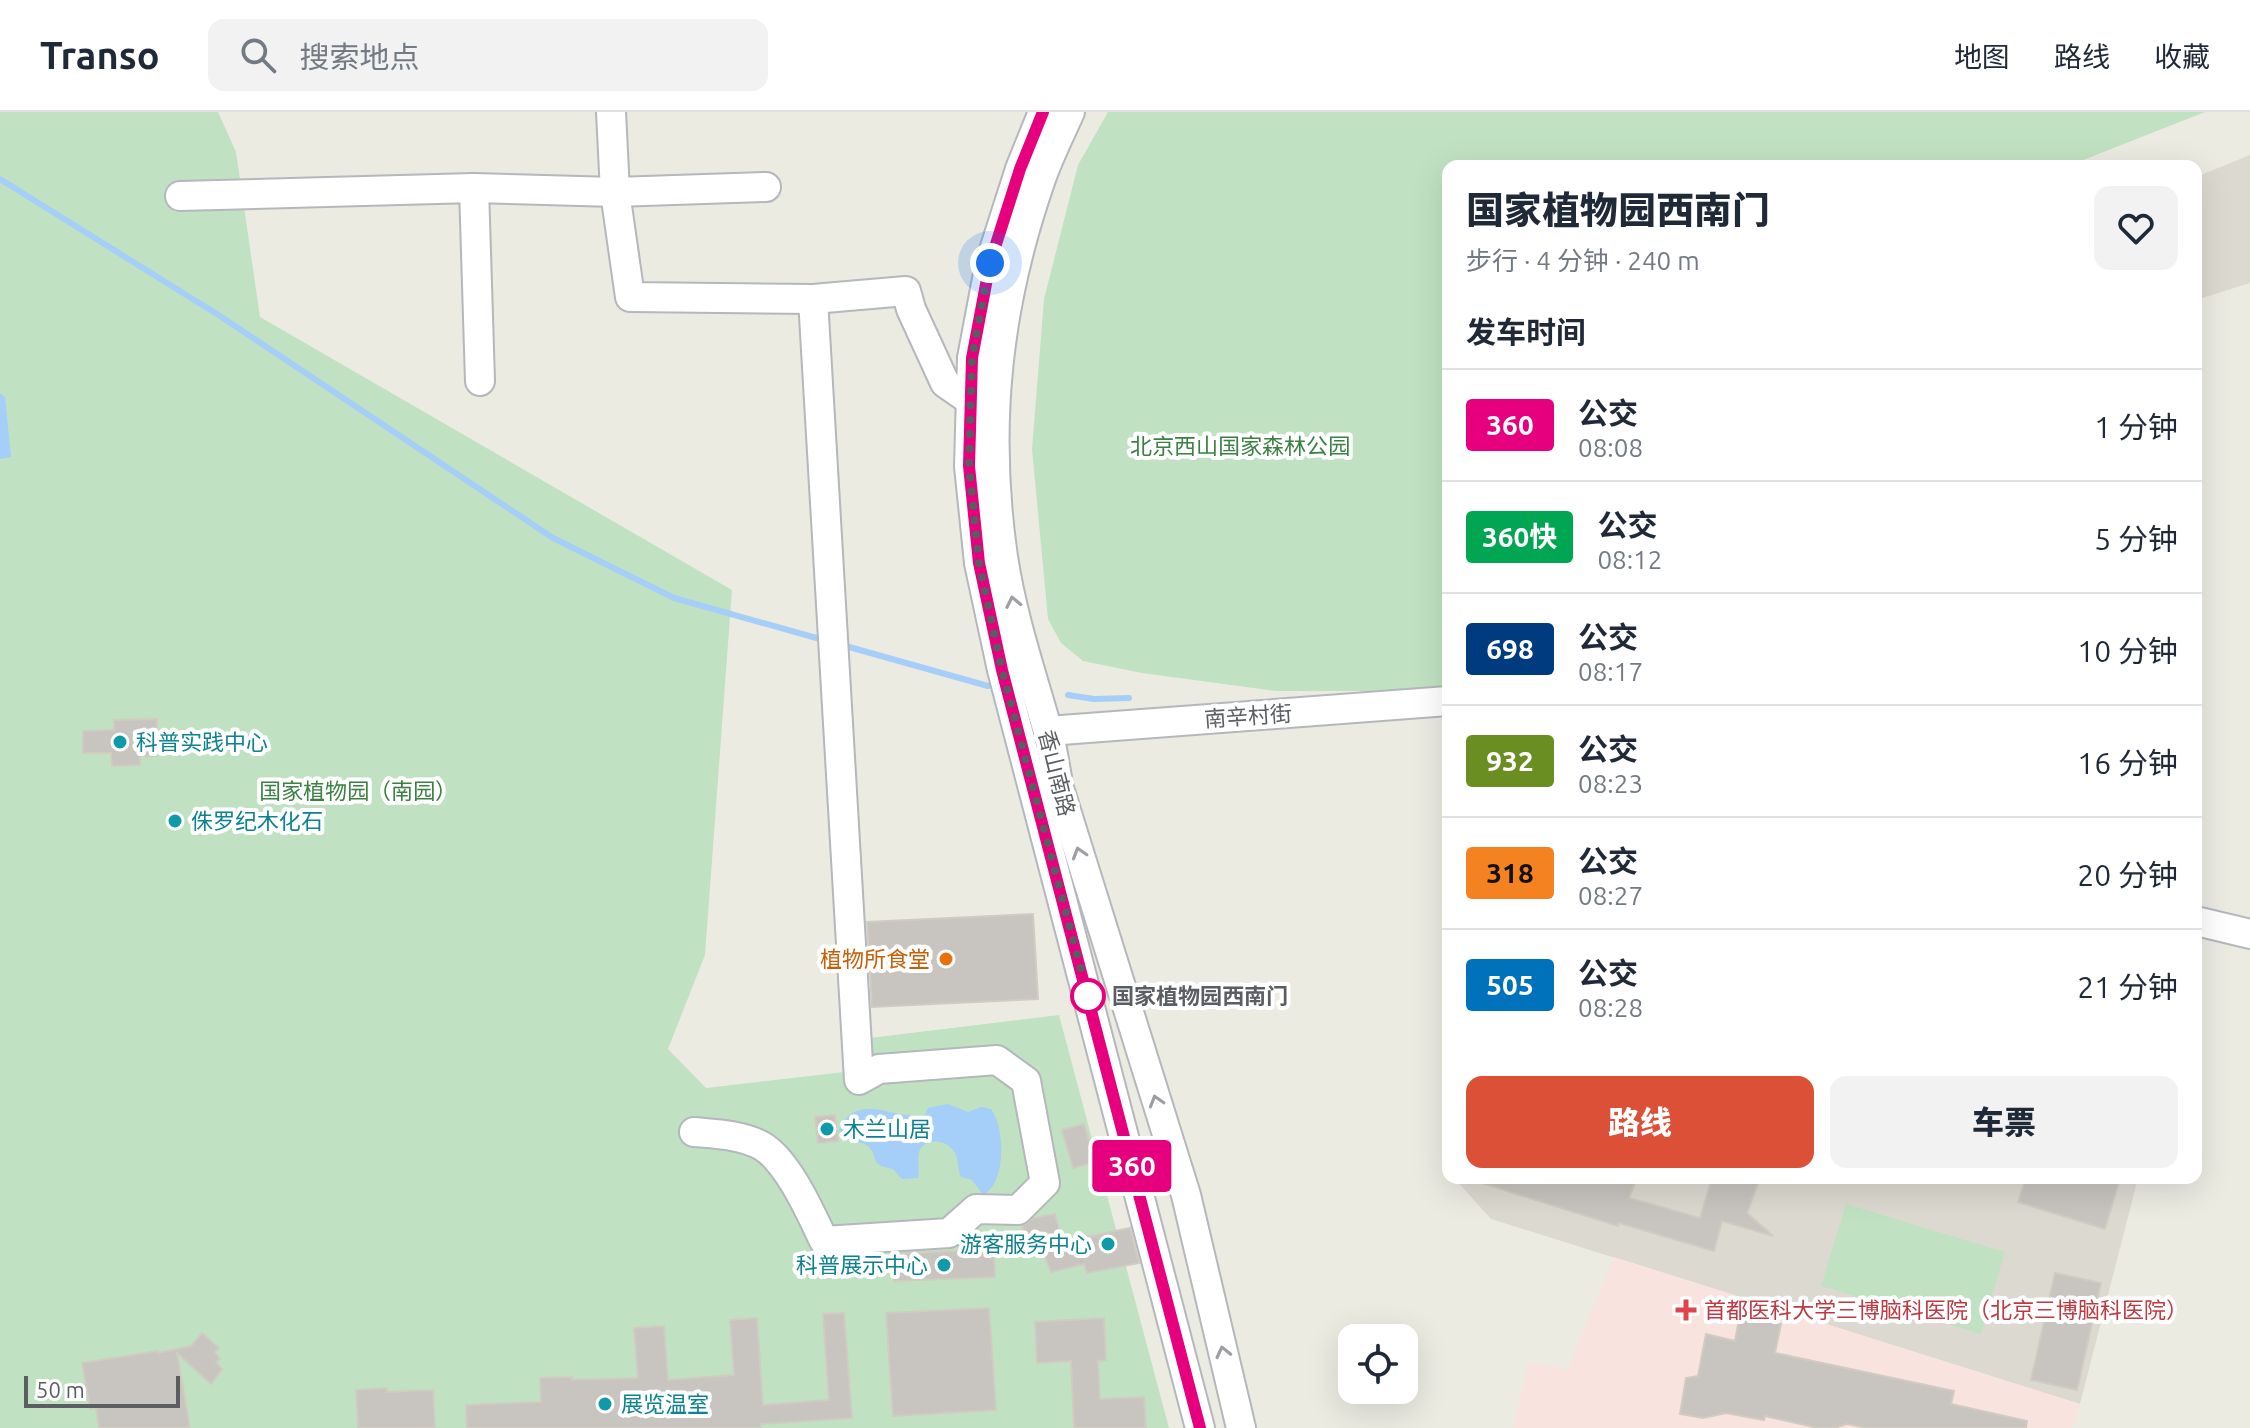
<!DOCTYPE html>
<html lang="zh">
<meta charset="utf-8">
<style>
body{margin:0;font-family:Ubuntu,"Noto Sans SC",sans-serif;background:#f2f2f3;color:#1f2937;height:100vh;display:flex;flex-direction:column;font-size:30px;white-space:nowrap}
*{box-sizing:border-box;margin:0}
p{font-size:26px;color:#747a83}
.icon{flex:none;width:44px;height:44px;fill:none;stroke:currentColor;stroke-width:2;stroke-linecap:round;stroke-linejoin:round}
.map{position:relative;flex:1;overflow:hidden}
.sheet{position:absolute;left:1442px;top:48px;width:760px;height:1024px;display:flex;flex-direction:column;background:#fff;border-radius:16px;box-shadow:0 8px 32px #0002}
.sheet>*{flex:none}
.badge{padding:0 16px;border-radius:6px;font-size:28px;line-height:52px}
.tools{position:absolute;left:1338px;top:1212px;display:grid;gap:16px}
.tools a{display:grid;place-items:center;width:80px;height:80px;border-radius:16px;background:#fff;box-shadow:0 8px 32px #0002;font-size:40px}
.scale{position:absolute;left:24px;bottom:20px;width:156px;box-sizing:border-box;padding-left:8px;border:4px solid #5a5d62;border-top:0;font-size:22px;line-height:28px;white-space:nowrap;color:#5a5d62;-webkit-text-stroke:6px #fff;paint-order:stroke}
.you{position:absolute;width:40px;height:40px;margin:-20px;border:6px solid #fff;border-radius:50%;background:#1a73e8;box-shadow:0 0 0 12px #1a73e833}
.map>.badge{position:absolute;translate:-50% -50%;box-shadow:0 0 0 4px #fff}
h2{padding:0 24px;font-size:30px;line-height:72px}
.round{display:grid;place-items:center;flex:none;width:84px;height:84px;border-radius:16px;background:#f2f2f3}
.summary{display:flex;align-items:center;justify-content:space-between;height:136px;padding:0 24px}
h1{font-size:38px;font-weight:800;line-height:60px}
.primary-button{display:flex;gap:16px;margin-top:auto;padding:16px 24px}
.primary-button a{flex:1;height:92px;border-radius:16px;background:#dc5038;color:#fff;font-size:32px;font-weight:800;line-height:92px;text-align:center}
.primary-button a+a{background:#f2f2f3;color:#1f2937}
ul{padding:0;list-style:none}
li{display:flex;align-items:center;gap:24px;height:112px;padding:0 24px;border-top:2px solid #e0e1e3}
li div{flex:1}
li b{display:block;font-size:30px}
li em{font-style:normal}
li .badge{min-width:88px;font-weight:700;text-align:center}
header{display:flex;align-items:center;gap:48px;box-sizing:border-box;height:112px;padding:0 40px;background:#fff;border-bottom:2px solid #e0e1e3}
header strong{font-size:38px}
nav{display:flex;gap:44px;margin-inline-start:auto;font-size:28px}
.search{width:560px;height:72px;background:#f2f2f3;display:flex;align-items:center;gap:20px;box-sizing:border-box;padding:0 28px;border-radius:16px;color:#747a83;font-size:30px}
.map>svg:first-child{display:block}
</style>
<header>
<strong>Transo</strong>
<div class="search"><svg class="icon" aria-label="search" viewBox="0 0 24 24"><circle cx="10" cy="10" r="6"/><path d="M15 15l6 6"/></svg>搜索地点</div>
<nav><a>地图</a><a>路线</a><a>收藏</a></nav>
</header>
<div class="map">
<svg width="2250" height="1316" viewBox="0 0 2250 1316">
<rect width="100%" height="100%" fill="#ecebe2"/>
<g fill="#dcdad0">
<path d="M2250 43V171L2196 188V65Z"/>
<path d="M1454 1066H2138L2080 1292 1491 1107Z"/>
</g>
<path fill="#f9e3de" d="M1614 1145 2080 1292 2072 1316H1513L1529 1250 1567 1258Z"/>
<g fill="#c0e2c2">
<path d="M0 0H218L236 40 260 205 732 478 705 843 668 937 706 976 844 960 845 929 1059 903 1169 1316H0Z"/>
<path d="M1108 0H2205L2068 54H1448V579H1275L1142 561 1083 549 1061 531 1048 507 1032 337 1044 187 1078 53Z"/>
<path d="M1846 1092 2005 1140 1981 1222 1821 1174Z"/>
</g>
<g fill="#a5cef9">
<path d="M0 281 5 285 11 345 0 347Z"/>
<path d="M948 992 968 1000 981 995 991 997C1005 1015 1007 1071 983 1083L972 1068 961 1065C957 1057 959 1048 955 1041 947 1027 925 1024 919 1040 917 1048 920 1058 918 1066L902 1067 893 1057C868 1052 880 1048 869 1035 863 1029 849 1029 842 1027L839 1017C842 1012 847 1004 852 1001 875 989 901 1008 925 1003L928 996Z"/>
</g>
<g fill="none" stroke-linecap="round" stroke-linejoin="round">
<g stroke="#a5cef9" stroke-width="6">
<path d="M0 67 220 204 553 426 674 486 827 529"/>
<path d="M842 533 988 574"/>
<path d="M1068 583 1094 587 1129 586"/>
</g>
</g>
<g fill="#c8c4bf" stroke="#d0ccc1" stroke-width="2">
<path d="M157 607V644H140V653L112 654 111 641H83V619L114 618V608Z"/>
<path d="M1033 802 1038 887 872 895 867 810Z"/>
<path d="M835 1003 838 1029 818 1031 815 1005Z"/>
<path d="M1084 1012 1095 1050 1073 1056 1062 1018Z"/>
<path d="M1480 1066H1637L1629 1086 1700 1106 1712 1066H1760L1747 1101 1773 1124 1722 1109 1714 1139 1619 1111 1618 1114 1479 1070Z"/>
<path d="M2026 1066H2120L2105 1117 2018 1090Z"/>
<path d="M1055 1102 1062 1130 1130 1116 1139 1151 1087 1161 1084 1152 1051 1160 1042 1137 1030 1140 1022 1114 1034 1106Z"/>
<path d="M994 1137 995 1165 894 1169 892 1142Z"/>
<path d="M2055 1161 2101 1171 2077 1278 2031 1268Z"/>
<path d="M989 1196 996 1298 893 1304 886 1201Z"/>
<path d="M844 1201 852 1306 761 1312V1316H467L466 1293 541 1290 540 1266 572 1265V1268L638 1266 634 1216 664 1214 668 1268 734 1263 730 1208 757 1206 763 1293 829 1288 823 1202Z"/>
<path d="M1740 1203 1781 1212 1775 1241 1954 1279 1951 1292 2027 1309 2026 1316H1868L1847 1312 1834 1316H1818L1765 1304 1764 1308 1726 1301 1703 1306 1680 1302 1686 1266 1698 1264 1706 1222 1735 1229Z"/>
<path d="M1104 1206 1106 1248 1098 1249 1100 1287 1144 1285 1146 1316H1074L1071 1249 1037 1251 1035 1210Z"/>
<path d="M202 1221 219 1236 215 1240 220 1247 216 1250 222 1257 211 1272 177 1241 190 1316H99L96 1296 90 1297 82 1251 158 1239V1241L191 1234Z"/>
<path d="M387 1276V1280L433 1278 435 1316H358L356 1278Z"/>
</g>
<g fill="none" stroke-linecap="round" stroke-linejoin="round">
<defs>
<g id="minor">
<path d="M611 0 615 80 630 185 813 187 906 179 911 197 945 271 971 289"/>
<path d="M1043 0 1020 57 990 151 972 246 969 354 979 451 1002 558 1200 1316"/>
<path d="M1070 0C1060 22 1049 44 1041 67 997 193 984 313 1003 445 1012 504 1031 560 1047 616 1053 636 1055 657 1059 676L1186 1083 1241 1316"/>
<path d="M474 76 480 269"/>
<path d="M180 84 474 76 615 80 766 75"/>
<path d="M1048 619 1448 589"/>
<path d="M2196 809 2250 822"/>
<path d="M694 1020C716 1022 742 1023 762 1034 788 1049 811 1102 824 1129L949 1121 976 1097 1018 1098 1045 1071 1026 969 997 948 879 957 859 968 813 187"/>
</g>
</defs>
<use href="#minor" stroke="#b4b7bb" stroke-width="32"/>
<use href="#minor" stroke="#fff" stroke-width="28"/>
</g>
<defs><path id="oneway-chevron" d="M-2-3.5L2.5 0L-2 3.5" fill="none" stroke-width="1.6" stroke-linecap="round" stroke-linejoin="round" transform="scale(2)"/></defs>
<g stroke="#9c9ea1">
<use href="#oneway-chevron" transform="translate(1013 490) rotate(-102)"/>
<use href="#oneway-chevron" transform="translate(1079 741) rotate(-107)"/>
<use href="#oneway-chevron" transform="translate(1156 989) rotate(-107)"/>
<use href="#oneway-chevron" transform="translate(1223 1240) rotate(-103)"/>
</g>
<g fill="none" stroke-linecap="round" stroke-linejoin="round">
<defs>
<path id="line" d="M1043 0 1020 57 990 151 972 246 969 354 979 451 1002 558 1200 1316"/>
</defs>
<use href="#line" stroke="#fff" stroke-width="18"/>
<use href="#line" stroke="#e6007e" stroke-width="12"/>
<path stroke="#5a5d62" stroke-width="8" stroke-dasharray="0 14.4" d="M990 151 972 246 969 354 979 451 1002 558 1088 884"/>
</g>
<g fill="#0f9aa8" stroke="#fff" stroke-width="3">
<circle cx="120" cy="630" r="8"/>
<circle cx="175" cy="709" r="8"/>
<circle cx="827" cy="1017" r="8"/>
<circle cx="1108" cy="1132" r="8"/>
<circle cx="944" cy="1153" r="8"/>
<circle cx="605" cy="1292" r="8"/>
</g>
<circle fill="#e8710a" stroke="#fff" stroke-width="3" cx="946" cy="847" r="8"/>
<circle fill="#fff" stroke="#e6007e" stroke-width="4" cx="1088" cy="884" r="16"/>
<path fill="#e0444e" stroke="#fff" stroke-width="3" d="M1682 1186h8v8h8v8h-8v8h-8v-8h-8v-8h8z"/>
<g text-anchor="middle" stroke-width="8" stroke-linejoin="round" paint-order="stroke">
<g font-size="22" fill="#3a8143" stroke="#fff">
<text x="1240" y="342">北京西山国家森林公园</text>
<text x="358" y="687">国家植物园（南园）</text>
</g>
<g font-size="22" fill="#5a5d62" stroke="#fff">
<text transform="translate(1248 604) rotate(-4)" y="8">南辛村街</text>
<text transform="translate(1057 661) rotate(76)" y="8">香山南路</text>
</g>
<g font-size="22" fill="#0d838f" stroke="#fff" text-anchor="start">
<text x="136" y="638">科普实践中心</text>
<text x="191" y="717">侏罗纪木化石</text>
<text x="843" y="1025">木兰山居</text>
<text x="1092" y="1140" text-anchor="end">游客服务中心</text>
<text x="928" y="1161" text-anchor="end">科普展示中心</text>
<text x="621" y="1300">展览温室</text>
</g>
<g font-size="22" fill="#c56008" stroke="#fff" text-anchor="end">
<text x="930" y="855">植物所食堂</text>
</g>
<g font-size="22" font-weight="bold" fill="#5a5d62" stroke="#fff" text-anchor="start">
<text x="1112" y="892">国家植物园西南门</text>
</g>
<g font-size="22" fill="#be3a42" stroke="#fff" text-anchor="start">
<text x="1704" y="1206">首都医科大学三博脑科医院（北京三博脑科医院）</text>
</g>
</g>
</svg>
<div class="tools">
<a><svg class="icon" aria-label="locate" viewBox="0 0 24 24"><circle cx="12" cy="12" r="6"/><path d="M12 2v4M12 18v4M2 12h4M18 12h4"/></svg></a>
</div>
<div class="scale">50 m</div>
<div class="you" style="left:990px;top:151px"></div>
<b class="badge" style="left:1132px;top:1054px;background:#e6007e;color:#fff">360</b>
<section class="sheet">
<div class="summary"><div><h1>国家植物园西南门</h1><p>步行 · 4 分钟 · 240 m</p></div><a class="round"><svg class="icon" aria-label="heart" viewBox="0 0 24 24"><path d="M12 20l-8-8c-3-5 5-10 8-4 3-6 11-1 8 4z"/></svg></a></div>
<h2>发车时间</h2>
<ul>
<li><span class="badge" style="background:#e6007e;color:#fff">360</span><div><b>公交</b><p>08:08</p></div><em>1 分钟</em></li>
<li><span class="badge" style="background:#00a651;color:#fff">360快</span><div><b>公交</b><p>08:12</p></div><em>5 分钟</em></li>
<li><span class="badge" style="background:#003b80;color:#fff">698</span><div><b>公交</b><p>08:17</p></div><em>10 分钟</em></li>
<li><span class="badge" style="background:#6b8e23;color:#fff">932</span><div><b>公交</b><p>08:23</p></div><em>16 分钟</em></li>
<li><span class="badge" style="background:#f58220;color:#111">318</span><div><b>公交</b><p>08:27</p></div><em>20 分钟</em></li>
<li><span class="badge" style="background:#0072bc;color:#fff">505</span><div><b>公交</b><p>08:28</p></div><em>21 分钟</em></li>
</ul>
<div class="primary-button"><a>路线</a><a>车票</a></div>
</section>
</div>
